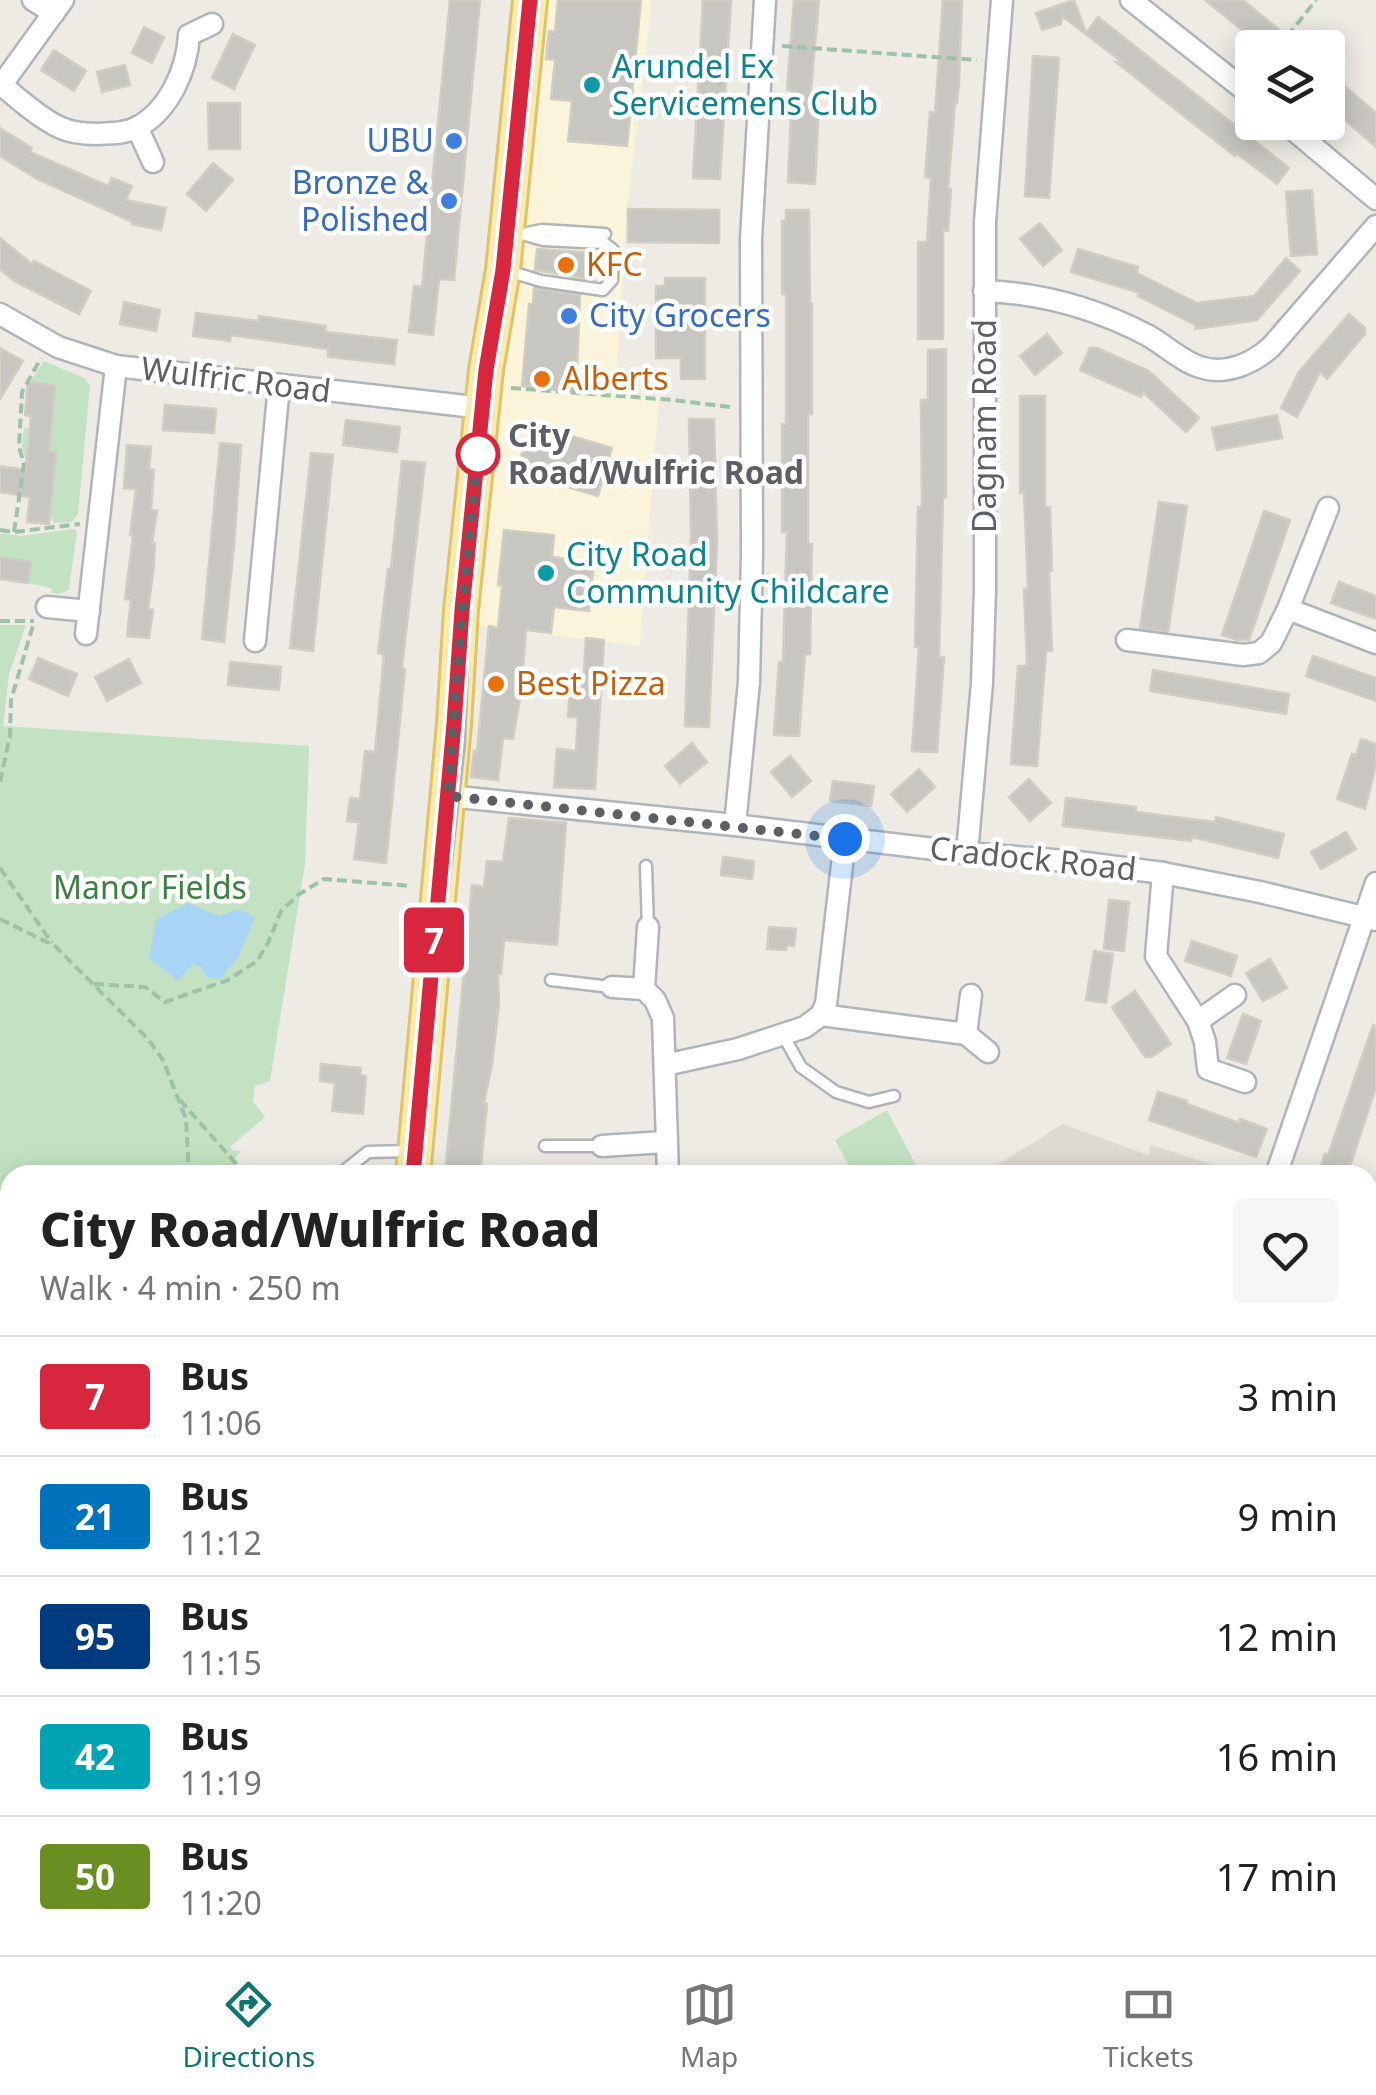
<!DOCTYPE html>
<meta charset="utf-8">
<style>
body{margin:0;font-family:"Noto Sans",sans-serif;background:#f6f6f6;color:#222;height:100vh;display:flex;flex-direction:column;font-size:38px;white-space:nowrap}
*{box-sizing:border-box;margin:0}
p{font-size:32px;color:#767676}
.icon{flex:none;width:55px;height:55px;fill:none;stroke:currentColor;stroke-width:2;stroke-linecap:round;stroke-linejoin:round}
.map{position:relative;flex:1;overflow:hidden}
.sheet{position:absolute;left:0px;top:1165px;width:1378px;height:790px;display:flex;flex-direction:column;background:#fff;border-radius:30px 30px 0 0;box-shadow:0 5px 25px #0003}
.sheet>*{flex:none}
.badge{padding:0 20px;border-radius:8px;font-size:35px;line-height:65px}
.tools{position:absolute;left:1235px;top:30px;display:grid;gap:20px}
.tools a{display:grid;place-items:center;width:110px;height:110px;border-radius:10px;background:#fff;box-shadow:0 5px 25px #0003;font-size:50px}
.you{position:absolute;width:50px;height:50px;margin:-25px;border:8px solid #fff;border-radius:50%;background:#1a73e8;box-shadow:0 0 0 15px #1a73e833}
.map>.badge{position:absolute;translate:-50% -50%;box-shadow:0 0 0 5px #fff}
.round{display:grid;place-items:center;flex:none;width:105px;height:105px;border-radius:10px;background:#f6f6f6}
.head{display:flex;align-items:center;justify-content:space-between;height:170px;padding:0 40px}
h1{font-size:48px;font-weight:800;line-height:75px}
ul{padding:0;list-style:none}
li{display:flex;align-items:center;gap:30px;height:120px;padding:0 40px;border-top:2px solid #e0e0e0}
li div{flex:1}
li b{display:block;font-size:38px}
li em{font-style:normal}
li .badge{min-width:110px;font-weight:700;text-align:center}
.tab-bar{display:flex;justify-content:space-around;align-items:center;height:140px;border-top:2px solid #e0e0e0;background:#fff;font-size:28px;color:#767676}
.tab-bar a{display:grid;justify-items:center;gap:5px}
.tab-bar .on{color:#0f766e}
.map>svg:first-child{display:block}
</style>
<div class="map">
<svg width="1376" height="1955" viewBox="0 0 1376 1955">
<rect width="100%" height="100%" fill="#edebe4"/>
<path fill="#faf4db" d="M537 0H652L626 218 616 393 659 396 640 646 477 626Z"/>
<path fill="#dddad2" d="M1063 1124 1148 1155 1151 1145 1244 1175H999L994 1167Z"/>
<g fill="#c3e2c3">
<path d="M44 361 84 378 90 386 78 514 72 522 54 523 50 515 55 453 34 451 33 464 26 462 22 446 24 428 30 429 29 441 50 443 55 385 34 383 27 395V387Z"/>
<path d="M72 529 77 531 69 589C64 593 58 595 52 593L51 588 28 583 31 562 0 557V533L20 536Z"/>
<path d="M0 625H26L9 674 3 726 309 746 305 864 270 1081 255 1086 253 1101 265 1117 230 1147 233 1151H241L235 1158 234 1175H10V1945H310L309 1955H0Z"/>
<path d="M887 1110 921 1175H854L835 1140Z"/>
<path d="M1376 1661V1824L1368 1854V1666Z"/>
<path d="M1053 1945H1341L1335 1955H1067Z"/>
</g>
<path fill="#aad4f6" d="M188 903 219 916 238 909 255 917 239 955 221 979 206 977 201 967 193 964 178 981 149 958 156 920Z"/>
<g fill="#c8c6c0" stroke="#d1cdc3" stroke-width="2.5">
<path d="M450 0H480L454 280 439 279 433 335 409 332 414 286 422 287Z"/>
<path d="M558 0H641L627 146 568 141 572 101 551 99 555 60 546 59 549 31 555 32Z"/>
<path d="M703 0H731L720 179 693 178Z"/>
<path d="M794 0H819L810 101 819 102 815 184 788 182 792 91 787 90Z"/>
<path d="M943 0 962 1 959 83 957 103H955L948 189H951L948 231 943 230V339H918V242H927L931 178 925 177 930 112 935 113Z"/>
<path d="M1074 0 1086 33 1098 17 1289 168 1277 184 1236 153 1235 156 1176 110 1116 62H1122L1062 16 1061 24 1042 30 1036 13Z"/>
<path d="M1205 0H1243L1301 48H1264Z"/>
<path d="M144 27 164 37 152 63 132 53Z"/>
<path d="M233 34 255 45 234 89 212 78Z"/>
<path d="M54 50 86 71 74 91 41 70Z"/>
<path d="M1033 56 1059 58 1049 198 1025 196Z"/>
<path d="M125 65 130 85 102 92 97 72Z"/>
<path d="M1328 72 1376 113V147L1328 105Z"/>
<path d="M208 103H240V149H209Z"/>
<path d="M0 128 32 148 30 152 108 186 112 178 132 186 126 200 166 208 161 230 132 224 133 222 37 179 0 156Z"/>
<path d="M213 163 233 180 206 211 187 194Z"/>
<path d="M1312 190 1317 254 1291 256 1286 192Z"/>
<path d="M628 209 719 210V243L628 242Z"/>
<path d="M786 210H809L810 304H812V414H808V544H812L810 654H805L799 736 774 735 779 662H783L786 561 787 532H782V424H786V294H782V221H786Z"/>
<path d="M1040 223 1062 250 1043 266 1020 239Z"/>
<path d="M0 238 32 264 34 261 91 291 79 314 14 281 0 269Z"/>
<path d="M537 249 597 253 595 280 535 270Z"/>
<path d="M1078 249 1138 267 1137 273 1197 303 1254 296 1286 258 1300 271 1257 320 1195 329V325L1138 296 1140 293 1071 272Z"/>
<path d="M665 278H705V379H681V358H656V286H665Z"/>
<path d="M534 288 580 295 576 392 522 386 529 304H533Z"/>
<path d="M124 302 160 310 156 331 120 324Z"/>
<path d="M196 313 258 321 259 316 326 326 325 332 397 340 394 364 328 357V349L231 335 230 341 193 336Z"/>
<path d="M1349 314 1365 328V334L1327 379 1320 372 1297 417 1281 408 1299 372Z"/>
<path d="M1047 334 1062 353 1035 375 1020 356Z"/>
<path d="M0 348 23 361 0 399Z"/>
<path d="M1090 348H1097L1149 371 1199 418 1186 432 1143 392 1141 397 1080 370Z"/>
<path d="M946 349V497H943L939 657H944L937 752H929L912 751 919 647H915L918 507H922L921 400H928V350Z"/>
<path d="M28 382 55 385 49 452 56 453 49 524 27 522 30 497 0 492V466L26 470 31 416 25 415Z"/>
<path d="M1020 396H1045V507H1050L1052 571H1049L1052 651H1046L1037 766 1011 764 1018 666H1027L1024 589H1028L1024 493H1020Z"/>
<path d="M165 405 216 409 214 433 163 430Z"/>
<path d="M1277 415 1282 438 1217 450 1212 428Z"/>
<path d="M689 419H714L717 542 709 727 685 726 691 536Z"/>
<path d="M346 420 400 427 397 452 343 445Z"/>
<path d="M531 424 612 448 598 496 516 472Z"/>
<path d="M220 443 241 445 234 546 224 642 202 639Z"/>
<path d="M127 445 151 447 149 469 154 470 151 510 157 511 152 543H155L154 566 148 609 153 610 149 638 127 636 131 600 125 599 133 536 130 535 136 489 124 488Z"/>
<path d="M311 453 333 455 313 651 290 648Z"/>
<path d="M402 461 425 463 402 668 405 669 386 863 354 859 359 822 347 821 350 798 360 799 365 751 375 752 384 654 378 653 388 569H391Z"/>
<path d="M1159 502 1187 506 1168 632 1140 628Z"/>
<path d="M1264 511 1290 520 1249 640H1237L1222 635Z"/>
<path d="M504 530 554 535 552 557 594 562 589 611 554 607 551 633 526 630 521 693 513 739 503 738 498 780 471 777 474 751 477 752 489 626 498 628 502 586 498 585Z"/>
<path d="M0 557 31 562 28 583 0 579Z"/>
<path d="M1339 582 1376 596V619L1331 603Z"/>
<path d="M586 638 604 640 595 789 554 787 557 749 576 751 578 717H568L570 684 583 685Z"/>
<path d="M1313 656 1376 678V701L1306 676Z"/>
<path d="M38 658 77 674 68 696 29 679Z"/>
<path d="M129 659 141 683 107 701 95 677Z"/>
<path d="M230 662 281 667 279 690 228 685Z"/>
<path d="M1153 670 1289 694 1286 714 1150 691Z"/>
<path d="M1361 739 1376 744V765L1365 809 1337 799 1352 754 1356 755Z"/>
<path d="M692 743 707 762 680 784 665 766Z"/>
<path d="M790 756 811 781 792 797 771 772Z"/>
<path d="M919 769 935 787 907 812 891 794Z"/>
<path d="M1029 779 1051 803 1030 821 1009 797Z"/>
<path d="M833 781 874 786 871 806 830 801Z"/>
<path d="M1066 798 1136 807V812L1174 817 1215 822 1216 817 1284 834 1278 858 1192 837 1191 841 1063 826Z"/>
<path d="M509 818 566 823 557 945 504 940 501 974H498L499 1004 492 1064 484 1103 487 1104 480 1175H445L472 885 484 887 487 861 503 862Z"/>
<path d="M1346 832 1356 849 1321 869 1311 852Z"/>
<path d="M723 857 754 861 752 879 721 875Z"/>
<path d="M1109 900 1129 902 1124 951 1104 949Z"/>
<path d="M769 927 796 929 794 946 787 945 786 950 767 949Z"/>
<path d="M1192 941 1237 956 1231 976 1185 961Z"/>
<path d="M1094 951 1113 954 1106 1003 1086 1000Z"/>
<path d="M1270 959 1287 988 1263 1001 1246 973Z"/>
<path d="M1135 991 1171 1044 1151 1057H1145L1112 1007Z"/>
<path d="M1243 1014 1261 1021 1246 1064 1227 1058Z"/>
<path d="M1373 1025 1376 1026V1087L1347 1175H1318L1325 1154 1328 1155Z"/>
<path d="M321 1064 361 1068 360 1075 366 1076 363 1114 332 1111 335 1083 320 1081Z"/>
<path d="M1158 1092 1187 1101V1104L1239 1123 1240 1119 1267 1129 1256 1157 1149 1120Z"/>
</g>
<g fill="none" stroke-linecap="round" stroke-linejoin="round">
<defs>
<g id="lane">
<path d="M527 233 542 230 605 234"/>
<path d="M508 271 541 281 603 290 612 280 613 250 604 243 543 240 522 234"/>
<path d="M646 866 648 927"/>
<path d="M551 980 611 987"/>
<path d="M783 1035 801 1067 836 1092 869 1102 894 1096"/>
<path d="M545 1146H602"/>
<path d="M339 1175 368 1152 409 1151"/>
<path d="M0 1742 10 1747"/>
<path d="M272 1945 275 1955"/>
<path d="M46 1955 51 1945"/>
</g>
<g id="street">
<path d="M33 0 54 13"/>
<path d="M1131 0 1252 96"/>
<path d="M2 85C17 98 41 119 59 127 71 133 85 134 97 134 110 133 124 134 136 128 169 111 187 70 189 35L212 24"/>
<path d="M0 87 63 0"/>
<path d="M1284 122 1376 199"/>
<path d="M137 127 153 162"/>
<path d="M984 291C1043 293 1095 308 1147 335 1165 345 1181 361 1200 367 1226 376 1253 363 1271 347L1376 226"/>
<path d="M0 314 58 347 116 366 483 408"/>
<path d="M47 607 89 611"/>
<path d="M1288 609 1376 643"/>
<path d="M86 634 116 366"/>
<path d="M1127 640 1243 655 1259 653 1271 643 1288 609 1328 508"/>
<path d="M255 641 279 385"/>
<path d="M448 796 735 825 967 853 1078 862 1163 873 1260 892 1376 920"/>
<path d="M735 825 749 682 752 555 751 239 765 0"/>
<path d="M967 853 982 683 985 589V222L1002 0"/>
<path d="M1163 873 1156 956 1198 1021 1205 1042 1208 1069 1245 1082"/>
<path d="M612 987 644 989 655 1000 663 1018 668 1175"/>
<path d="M644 989 648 927"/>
<path d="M821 1015 966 1034 988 1052"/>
<path d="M1198 1021 1235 995"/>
<path d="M966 1034 971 995"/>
<path d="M665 1065 738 1049 805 1027 821 1015 826 1004 845 839"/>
<path d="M602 1146 665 1142"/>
<path d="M1276 1175 1376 883"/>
<path d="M1368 1647 1376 1635"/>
<path d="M598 1955 604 1945"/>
<path d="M788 1955 798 1945"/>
</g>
<path id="secondary" d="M883 1945 890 1955"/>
<g id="primary">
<path d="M413 1175 454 724 461 610 486 370 503 270 530 0"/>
<path d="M329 1955 330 1945"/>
</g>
</defs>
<use href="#lane" stroke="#b1b4b8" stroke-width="15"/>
<use href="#street" stroke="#b1b4b8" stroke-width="25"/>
<use href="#secondary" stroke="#b0b3b7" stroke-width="35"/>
<use href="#primary" stroke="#e3c266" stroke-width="38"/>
<g stroke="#9cc3a8" stroke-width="4" stroke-dasharray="10 5" stroke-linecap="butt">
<path d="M782 46 977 60"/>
<path d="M1278 48 1316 0"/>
<path d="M511 388 673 400 730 407"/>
<path d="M0 530 14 532 80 524"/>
<path d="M14 532 24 464 19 447 22 392 41 358"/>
<path d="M0 621H34"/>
<path d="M0 782 10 736 11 700 34 622"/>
<path d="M0 868 52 943"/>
<path d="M0 919 55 946 148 1039 163 1060 186 1119 189 1175"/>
<path d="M94 984 145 987 165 1002 228 980 257 961 268 943 281 911 298 895 324 879 411 886"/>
<path d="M180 1100 246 1175"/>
<path d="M224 1175 239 1166"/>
<path d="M0 1277H10"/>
<path d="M0 1380 10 1384"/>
<path d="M0 1510 10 1514"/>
<path d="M0 1585 10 1560"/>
<path d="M1368 1704H1376"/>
<path d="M716 1945 734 1955"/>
<path d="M919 1945 922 1955"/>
<path d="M927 1945 935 1955"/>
<path d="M1057 1945 1075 1955"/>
<path d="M757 1955 763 1945"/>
<path d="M1006 1955 1015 1945"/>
<path d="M1330 1955 1333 1945"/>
</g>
<use href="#lane" stroke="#fff" stroke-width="10"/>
<use href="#street" stroke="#fff" stroke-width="20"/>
<use href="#secondary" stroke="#fff" stroke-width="30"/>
<use href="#primary" stroke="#f7ecaf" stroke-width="32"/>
<g stroke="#b2b3b3" stroke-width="2.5">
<path d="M511 121 522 0"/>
<path d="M479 389 485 319 494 275"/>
<path d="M419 1031 457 587"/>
<path d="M417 1175 465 744 472 559 508 271 537 0"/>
<path d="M863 1945 868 1955"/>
<path d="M893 1945 899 1955"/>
</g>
</g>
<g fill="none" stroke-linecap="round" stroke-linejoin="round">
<defs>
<path id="line" d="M413 1175 454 724 462 610 486 370 503 270 530 0"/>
</defs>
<use href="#line" stroke="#fff" stroke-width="22"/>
<use href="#line" stroke="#d7263d" stroke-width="15"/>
<path stroke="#5c5f63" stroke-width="10" stroke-dasharray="0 18" d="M478 454 479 441 462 610 448 796 845 839"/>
</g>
<g fill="#0f9aa8" stroke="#fff" stroke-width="4">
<circle cx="592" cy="85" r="10"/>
<circle cx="546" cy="573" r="10"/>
</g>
<g fill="#3f7fe0" stroke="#fff" stroke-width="4">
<circle cx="454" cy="141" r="10"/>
<circle cx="449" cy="201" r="10"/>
<circle cx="569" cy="316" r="10"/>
</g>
<g fill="#e8710a" stroke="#fff" stroke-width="4">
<circle cx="566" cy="265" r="10"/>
<circle cx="542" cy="379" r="10"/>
<circle cx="496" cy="684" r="10"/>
</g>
<circle fill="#fff" stroke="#d7263d" stroke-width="5" cx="478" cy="454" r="20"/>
<g text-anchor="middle" stroke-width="9" stroke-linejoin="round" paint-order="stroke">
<g font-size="32" fill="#0d838f" stroke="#fff" text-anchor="start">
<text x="612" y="78">Arundel Ex<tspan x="612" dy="37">Servicemens Club</tspan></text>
<text x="566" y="566">City Road<tspan x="566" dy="37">Community Childcare</tspan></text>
</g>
<g font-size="32" fill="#366cbe" stroke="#fff" text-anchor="end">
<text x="434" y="152">UBU</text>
<text x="429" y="194">Bronze &amp;<tspan x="429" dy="37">Polished</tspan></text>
<text x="589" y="327" text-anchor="start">City Grocers</text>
</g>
<g font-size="32" fill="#c56008" stroke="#fff" text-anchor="start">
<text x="586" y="276">KFC</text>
<text x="562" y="390">Alberts</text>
<text x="516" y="695">Best Pizza</text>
</g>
<g font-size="32" fill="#5c5f63" stroke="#fff">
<text transform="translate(236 380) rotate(7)" y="11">Wulfric Road</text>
<text transform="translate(985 426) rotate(-90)" y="11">Dagnam Road</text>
<text transform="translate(1033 859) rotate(6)" y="11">Cradock Road</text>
</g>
<g font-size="32" font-weight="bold" fill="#5c5f63" stroke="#fff" text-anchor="start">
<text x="508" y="447">City<tspan x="508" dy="37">Road/Wulfric Road</tspan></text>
</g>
<g font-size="32" fill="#3d8041" stroke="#fff">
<text x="150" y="899">Manor Fields</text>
</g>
</g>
</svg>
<div class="tools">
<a><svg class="icon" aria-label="layers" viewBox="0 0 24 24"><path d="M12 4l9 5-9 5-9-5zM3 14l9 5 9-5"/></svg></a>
</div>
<div class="you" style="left:845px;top:839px"></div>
<b class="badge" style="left:434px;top:940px;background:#d7263d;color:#fff">7</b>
<section class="sheet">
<div class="head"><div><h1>City Road/Wulfric Road</h1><p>Walk · 4 min · 250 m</p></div><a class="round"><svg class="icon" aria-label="heart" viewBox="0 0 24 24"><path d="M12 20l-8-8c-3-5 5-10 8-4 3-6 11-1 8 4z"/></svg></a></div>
<ul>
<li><span class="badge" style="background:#d7263d;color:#fff">7</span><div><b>Bus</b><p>11:06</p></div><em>3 min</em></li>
<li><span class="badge" style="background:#0072bc;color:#fff">21</span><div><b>Bus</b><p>11:12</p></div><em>9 min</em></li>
<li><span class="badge" style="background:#003b80;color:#fff">95</span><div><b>Bus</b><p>11:15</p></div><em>12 min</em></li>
<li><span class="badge" style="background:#00a3b4;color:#fff">42</span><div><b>Bus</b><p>11:19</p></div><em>16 min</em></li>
<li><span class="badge" style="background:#6b8e23;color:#fff">50</span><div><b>Bus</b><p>11:20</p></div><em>17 min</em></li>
</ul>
</section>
</div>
<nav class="tab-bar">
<a class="on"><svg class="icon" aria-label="directions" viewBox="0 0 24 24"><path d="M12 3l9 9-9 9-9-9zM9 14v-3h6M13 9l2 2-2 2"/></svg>Directions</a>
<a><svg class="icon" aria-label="map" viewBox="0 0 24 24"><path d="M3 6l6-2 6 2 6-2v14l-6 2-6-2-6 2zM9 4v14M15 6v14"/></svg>Map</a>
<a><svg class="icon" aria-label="tickets" viewBox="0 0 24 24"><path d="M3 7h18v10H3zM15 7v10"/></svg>Tickets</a>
</nav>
